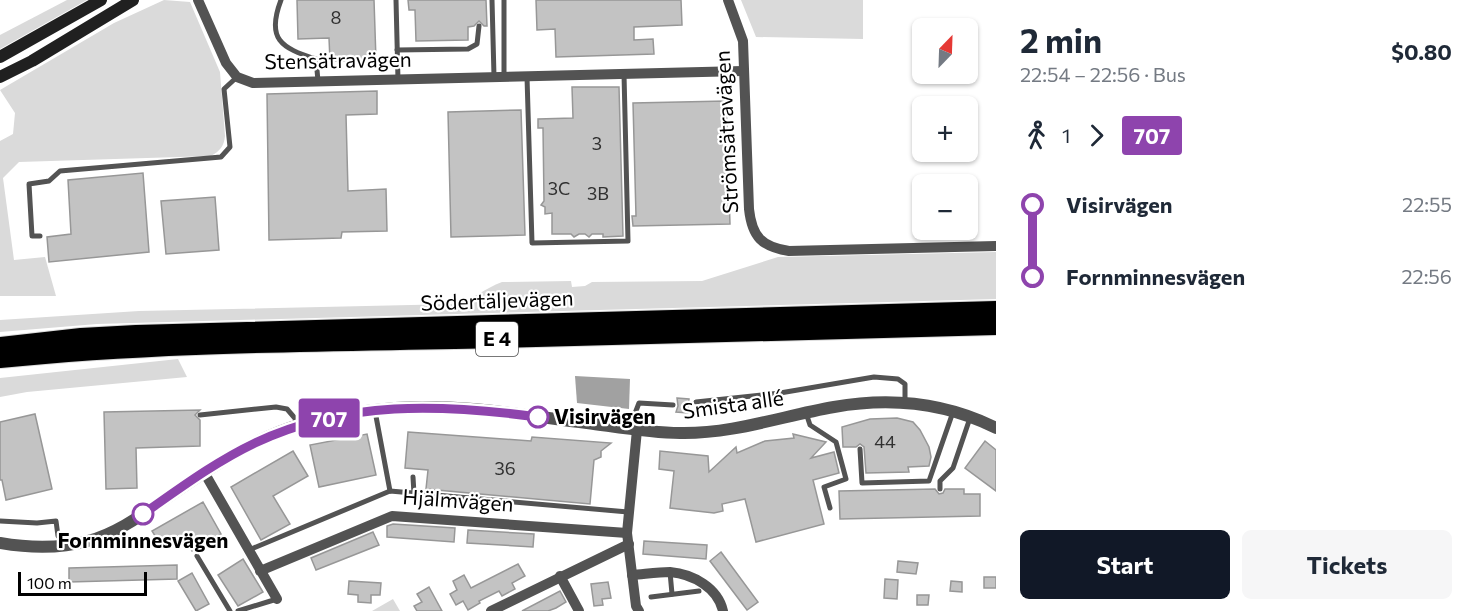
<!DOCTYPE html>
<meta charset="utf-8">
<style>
body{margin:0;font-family:Commissioner,sans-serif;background:#f6f6f7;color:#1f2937;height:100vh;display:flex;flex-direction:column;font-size:22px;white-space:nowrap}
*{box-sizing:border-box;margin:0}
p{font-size:20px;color:#747a83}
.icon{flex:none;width:33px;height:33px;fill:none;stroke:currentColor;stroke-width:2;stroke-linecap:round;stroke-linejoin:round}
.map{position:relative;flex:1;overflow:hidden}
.side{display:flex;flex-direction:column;background:#fff;width:480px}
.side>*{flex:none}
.badge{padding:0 12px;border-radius:4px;font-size:21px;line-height:39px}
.needle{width:39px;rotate:23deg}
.buttons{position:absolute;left:912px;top:18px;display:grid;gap:12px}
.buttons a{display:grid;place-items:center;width:66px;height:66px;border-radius:9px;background:#fff;box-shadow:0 2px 4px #0004;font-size:30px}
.scale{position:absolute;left:18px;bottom:15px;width:129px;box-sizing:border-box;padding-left:6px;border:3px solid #000;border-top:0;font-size:16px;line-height:21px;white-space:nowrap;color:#000;-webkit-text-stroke:4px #fff;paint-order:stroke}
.map>.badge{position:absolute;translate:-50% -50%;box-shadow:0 0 0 3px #fff}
.legs{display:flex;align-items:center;gap:9px;height:66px;padding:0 24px;font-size:20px}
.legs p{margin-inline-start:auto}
.summary{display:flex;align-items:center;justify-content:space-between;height:102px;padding:0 24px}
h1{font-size:33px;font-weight:700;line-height:45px}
.button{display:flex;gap:12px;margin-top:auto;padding:12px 24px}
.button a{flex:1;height:69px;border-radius:9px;background:#111827;color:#fff;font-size:24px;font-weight:700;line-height:69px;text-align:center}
.button a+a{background:#f6f6f7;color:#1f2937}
ul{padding:0 24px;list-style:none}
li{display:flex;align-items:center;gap:21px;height:72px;font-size:22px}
li i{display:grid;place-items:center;width:9px;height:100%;margin:0 8px;background:currentColor}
li i::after{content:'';width:15px;height:15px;margin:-8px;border:4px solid;border-radius:50%;background:#fff}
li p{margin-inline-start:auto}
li:first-child i{background:linear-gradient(#0000 50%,currentColor 0)}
li:last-child i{background:linear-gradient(currentColor 50%,#0000 0)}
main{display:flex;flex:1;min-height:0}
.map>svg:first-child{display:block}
</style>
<main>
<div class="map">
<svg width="996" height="611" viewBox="0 0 996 611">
<rect width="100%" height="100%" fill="#fff"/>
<g fill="#dadada">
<path d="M67 0H87L0 49V35Z"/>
<path d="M164 0 190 2 220 72 225 136C224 146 220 151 211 156L19 162 3 178 14 260 45 257 56 296H0V141L13 134 15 113 0 90 114 23Z"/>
<path d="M741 0H863V39L756 37Z"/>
<path d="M996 252V299L97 324 0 332V320L139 311 456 304C473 300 485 288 502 282L571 281 572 287 585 286 592 282 702 281 778 257Z"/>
<path d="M178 359 187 377 27 392 0 397V378Z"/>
<path d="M393 599 400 611H372Z"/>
</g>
<path fill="#a1a1a1" d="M575 376 630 379 629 409 577 403Z"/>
<g fill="#c3c3c3" stroke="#979797" stroke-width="1.5">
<path d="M297 0H374L376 60 330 61 329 38 298 39Z"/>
<path d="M408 0H486L487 26H484L479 21 474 26 468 27V40L416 41 415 10H409Z"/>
<path d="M536 0H681L682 25 634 27V40L653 39 654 54 556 57 555 29 537 30Z"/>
<path d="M572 87H619L623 236 603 237V234H592L589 237 585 234H579L574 237 571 234H552V213L545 214V207L541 205 544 201 543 128H538V119L573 118Z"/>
<path d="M377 91V114L346 115 348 191 386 189 387 231 342 232 341 238 269 240 267 94Z"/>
<path d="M726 101 730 224 633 226 632 216H636L633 103Z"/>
<path d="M521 110 525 235 451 237 448 112Z"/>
<path d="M143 173 149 252 49 262 47 237 71 234 68 180Z"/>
<path d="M215 197 219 250 166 254 161 201Z"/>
<path d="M677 398 689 399 688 413 676 412 678 406Z"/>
<path d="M200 410 195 415 200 420V446L136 448 137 488 106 489 104 412Z"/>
<path d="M35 414 52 489 6 500 2 480H0V422Z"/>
<path d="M897 418 913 422 920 430 929 447 931 457 929 466 908 467 909 472 866 473 864 447 860 444 856 447H843L842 427 870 419Z"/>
<path d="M408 432 531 441 532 437 611 443 601 451V457L594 460 590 504 426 489 428 470 405 468Z"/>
<path d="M367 434 376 475 319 487 310 445Z"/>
<path d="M793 434 826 442 811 458 834 452 839 473 813 480 824 524 756 542 745 499 722 504 723 511 714 513 670 508 674 471 659 469 660 451 708 456 709 472 736 447 737 453 765 441 794 438Z"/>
<path d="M985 441 996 450V491L965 468Z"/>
<path d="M293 451 308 476 273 496 290 524 261 540 231 487Z"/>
<path d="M935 489 939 494 943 493 945 489H964V494H980V516L840 519 839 491Z"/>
<path d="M203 502 221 534 192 551 183 535 162 547 152 531Z"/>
<path d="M393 524 455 528 454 542 387 537V526Z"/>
<path d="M468 530 534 534 533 547 467 543Z"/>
<path d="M373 532 379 545 316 570 311 558Z"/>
<path d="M644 541 707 545 706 559 643 554Z"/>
<path d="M721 552 758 602 747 610 710 561Z"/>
<path d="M243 559 263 592 238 606 218 575Z"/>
<path d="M898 561 918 563 916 574 897 572Z"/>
<path d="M518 564 525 576 512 583 515 589 502 596 499 591 479 601 480 603 468 610 463 601 456 605 450 594 457 590 453 581 464 575 471 588Z"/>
<path d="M177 565V579L69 582V568Z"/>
<path d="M192 573 209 604 196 611 178 581Z"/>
<rect x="984" y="577" width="12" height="11"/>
<path d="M885 579 898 580 897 599 884 598Z"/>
<path d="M349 581 381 583 380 595H371V603L358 602V595L348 594Z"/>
<path d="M951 581 962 582V592L950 591Z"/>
<path d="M608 582 611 598 602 599 603 605 594 606 591 584Z"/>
<path d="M429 587 442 611H417L414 606 422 602 417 594Z"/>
<path d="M560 591 566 602 556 608 548 611H522Z"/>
<path d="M917 595H929L928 605H917Z"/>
</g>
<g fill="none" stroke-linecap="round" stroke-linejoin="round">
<defs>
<g id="motorway">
<path d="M0 346 81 337 136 334 996 310"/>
<path d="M0 359C166 342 334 343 500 339 666 336 831 329 996 326"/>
</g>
</defs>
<use href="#motorway" stroke="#dbdbdb" stroke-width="20"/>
<g stroke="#535353" stroke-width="5">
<path d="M281 0C266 39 281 48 316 59L318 81"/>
<path d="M396 0 398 80"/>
<path d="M492 0 494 76"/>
<path d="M504 0V76"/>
<path d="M397 50 468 49 477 44 479 26"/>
<path d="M527 77 532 243 628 241 624 74"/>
<path d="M40 236H32L29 184 49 181 60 171 221 157 230 147 224 89 237 77"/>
<path d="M696 402 780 393 874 377 898 379 905 384V402"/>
<path d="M375 411 390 491"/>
<path d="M806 413 810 425 836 442 846 479 824 487 830 508"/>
<path d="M200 415 276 407 287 409 299 423"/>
<path d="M633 429 634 416 639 403 673 405"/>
<path d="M860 449 862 483 929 481 953 412"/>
<path d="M413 477 414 494"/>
<path d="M940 489V481L953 468 970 418"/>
<path d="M0 521 37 523 56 521 58 536"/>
<path d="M249 550 390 491 628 512"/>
<path d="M197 556 230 611"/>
<path d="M670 572 672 594"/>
<path d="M651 597 699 591"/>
<path d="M238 611 277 599"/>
</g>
<g stroke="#535353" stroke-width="10">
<path d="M198 0 226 63 237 77 253 83 743 71"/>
<path d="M728 0 743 41 749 209C752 237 762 247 789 251L996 246"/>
<path d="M637 430 627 533 636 606 639 611"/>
<path d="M204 472 277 599"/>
<path d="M260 571 392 516 627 533"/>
<path d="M632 575C645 574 658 572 670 572 693 574 718 588 723 611"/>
<path d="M560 576 579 611"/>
<path d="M491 611 629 544"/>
</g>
<path stroke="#535353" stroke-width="12" d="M0 543C29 548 59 549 88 541 119 533 147 511 174 493 213 466 256 437 302 424 346 412 391 406 436 407 486 408 537 417 587 423 617 427 649 433 680 433 733 434 782 416 834 407 891 397 944 402 996 428"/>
<g stroke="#202020" stroke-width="12">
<path d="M0 57 101 0"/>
<path d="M0 77 32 61 133 0"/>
</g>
<use href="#motorway" stroke="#000" stroke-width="18"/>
</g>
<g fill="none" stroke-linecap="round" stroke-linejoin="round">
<defs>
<path id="line-1" d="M143 514C179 489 215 462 255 443 346 400 441 404 538 417"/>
</defs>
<use href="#line-1" stroke="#fff" stroke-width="14"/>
<use href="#line-1" stroke="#8e44ad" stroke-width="9"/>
</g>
<g fill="#fff" stroke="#8e44ad" stroke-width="3">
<circle cx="538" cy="417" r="10"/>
<circle cx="143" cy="514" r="10"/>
</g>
<g text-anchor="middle" stroke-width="4.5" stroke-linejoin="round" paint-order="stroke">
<g font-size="18" fill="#313131">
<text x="336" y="24">8</text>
<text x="597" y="150">3</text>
<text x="559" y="195">3C</text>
<text x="598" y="200">3B</text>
<text x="885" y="448">44</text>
<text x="505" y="475">36</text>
</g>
<rect fill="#fff" stroke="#4c4c4c" stroke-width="1.5" x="476" y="322" width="42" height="34" rx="4.5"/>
<g font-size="20" font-weight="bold" fill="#000">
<text x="497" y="346">E 4</text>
</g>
<g font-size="21" fill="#000" stroke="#fff">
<text transform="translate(338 61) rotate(-1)" y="7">Stensätravägen</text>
<text transform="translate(727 132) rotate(-93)" y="7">Strömsätravägen</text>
<text transform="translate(497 301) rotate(-2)" y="7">Södertäljevägen</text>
<text transform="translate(733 405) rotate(-8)" y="7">Smista allé</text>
<text transform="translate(458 501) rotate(4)" y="7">Hjälmvägen</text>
</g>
<g font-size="21" font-weight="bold" fill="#000" stroke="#fff" text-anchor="start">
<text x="554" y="424">Visirvägen</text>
<text x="143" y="548" text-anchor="middle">Fornminnesvägen</text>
</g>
</g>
</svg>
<div class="buttons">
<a><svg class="needle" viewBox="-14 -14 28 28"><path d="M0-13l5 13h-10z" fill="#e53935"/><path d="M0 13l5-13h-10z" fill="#747a83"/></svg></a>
<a>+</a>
<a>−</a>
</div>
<div class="scale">100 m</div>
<b class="badge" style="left:329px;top:418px;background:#8e44ad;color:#fff">707</b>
</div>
<section class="side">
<div class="summary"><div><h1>2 min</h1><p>22:54 – 22:56 · Bus</p></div><b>$0.80</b></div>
<div class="legs"><svg class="icon" aria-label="walk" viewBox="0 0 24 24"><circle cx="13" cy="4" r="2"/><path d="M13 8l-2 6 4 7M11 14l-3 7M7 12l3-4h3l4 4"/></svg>1<svg class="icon" aria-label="forward" viewBox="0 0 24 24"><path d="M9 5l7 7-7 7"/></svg><b class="badge" style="background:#8e44ad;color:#fff">707</b></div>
<ul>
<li><i style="color:#8e44ad"></i><b>Visirvägen</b><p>22:55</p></li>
<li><i style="color:#8e44ad"></i><b>Fornminnesvägen</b><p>22:56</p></li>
</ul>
<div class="button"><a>Start</a><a>Tickets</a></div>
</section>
</main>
